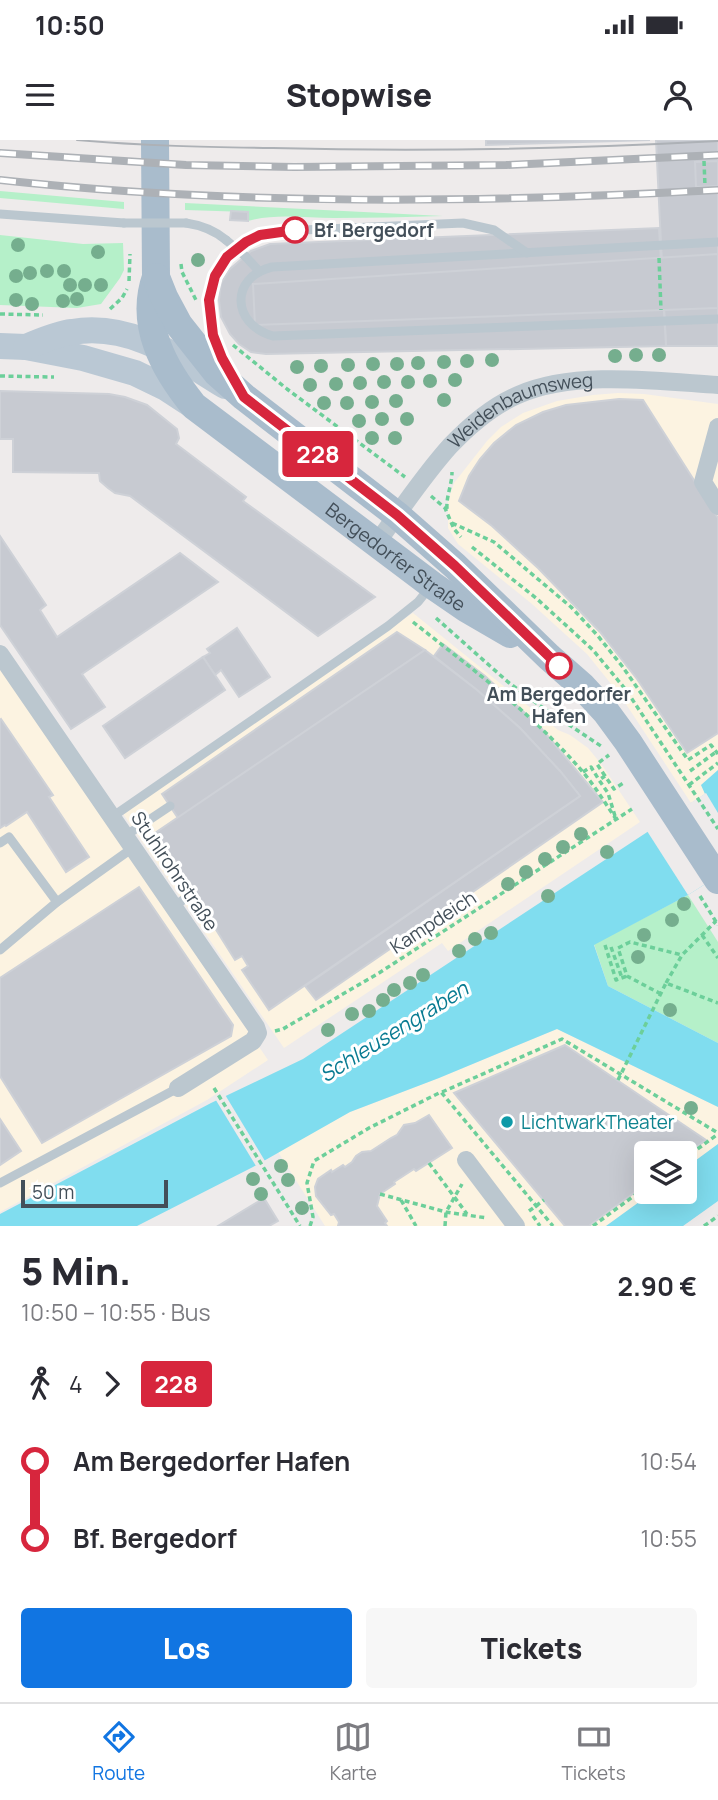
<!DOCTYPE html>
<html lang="de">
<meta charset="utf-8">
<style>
body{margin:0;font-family:Manrope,sans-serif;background:#f7f7f7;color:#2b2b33;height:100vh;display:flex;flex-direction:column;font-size:26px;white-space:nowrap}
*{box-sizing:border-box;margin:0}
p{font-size:23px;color:#7c7c81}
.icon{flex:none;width:38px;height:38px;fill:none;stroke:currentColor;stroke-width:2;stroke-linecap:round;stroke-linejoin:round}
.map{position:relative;height:1086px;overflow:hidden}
.side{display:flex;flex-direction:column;background:#fff;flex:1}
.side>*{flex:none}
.badge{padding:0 14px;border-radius:5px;font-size:24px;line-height:46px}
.tools{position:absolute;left:634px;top:1001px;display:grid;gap:14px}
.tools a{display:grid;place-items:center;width:63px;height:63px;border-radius:7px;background:#fff;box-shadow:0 7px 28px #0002;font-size:35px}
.scale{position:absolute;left:21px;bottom:18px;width:147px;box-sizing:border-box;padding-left:7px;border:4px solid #434f59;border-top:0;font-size:19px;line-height:24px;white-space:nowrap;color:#434f59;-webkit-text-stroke:5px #fff;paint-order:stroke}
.map>.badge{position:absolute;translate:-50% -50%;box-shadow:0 0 0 4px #fff}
.legs{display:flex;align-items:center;gap:10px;height:77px;padding:0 21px;font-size:23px}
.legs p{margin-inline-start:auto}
.summary{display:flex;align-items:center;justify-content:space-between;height:119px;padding:0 21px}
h1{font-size:38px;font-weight:800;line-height:52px}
.button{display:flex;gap:14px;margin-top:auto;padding:14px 21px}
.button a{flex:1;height:80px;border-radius:7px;background:#1175e2;color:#fff;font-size:28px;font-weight:800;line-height:80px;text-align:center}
.button a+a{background:#f7f7f7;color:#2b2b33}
ul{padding:0 21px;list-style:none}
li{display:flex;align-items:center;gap:24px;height:77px;font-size:26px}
li i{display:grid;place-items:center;width:10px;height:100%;margin:0 9px;background:currentColor}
li i::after{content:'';width:18px;height:18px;margin:-9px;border:5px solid;border-radius:50%;background:#fff}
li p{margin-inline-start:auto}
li:first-child i{background:linear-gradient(#0000 50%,currentColor 0)}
li:last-child i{background:linear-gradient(currentColor 50%,#0000 0)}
.status{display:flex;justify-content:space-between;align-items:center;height:49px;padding:0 35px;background:#fff;direction:ltr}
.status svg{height:19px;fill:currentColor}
header{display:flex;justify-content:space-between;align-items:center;height:91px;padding:0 21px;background:#fff;font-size:32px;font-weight:800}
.tab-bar{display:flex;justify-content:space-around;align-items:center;height:98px;border-top:2px solid #e1e1e2;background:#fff;font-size:19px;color:#7c7c81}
.tab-bar a{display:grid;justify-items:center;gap:4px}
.tab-bar .current{color:#1175e2}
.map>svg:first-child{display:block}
</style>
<div class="status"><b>10:50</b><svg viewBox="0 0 49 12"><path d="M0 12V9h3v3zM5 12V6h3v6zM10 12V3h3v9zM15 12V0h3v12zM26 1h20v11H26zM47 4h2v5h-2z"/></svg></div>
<header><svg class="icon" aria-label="menu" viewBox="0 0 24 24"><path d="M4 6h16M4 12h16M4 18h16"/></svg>Stopwise<svg class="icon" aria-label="person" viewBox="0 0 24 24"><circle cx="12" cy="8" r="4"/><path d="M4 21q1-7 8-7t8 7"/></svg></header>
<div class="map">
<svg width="718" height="1086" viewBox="0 0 718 1086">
<rect width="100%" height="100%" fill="#eeebeb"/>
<g fill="#fcf3e1">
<path d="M618 253 644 254 718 264V630L701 645 706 653 691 663 620 555 587 514 532 464 458 404 448 388V361L454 343 487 301 501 287 523 273 557 261 593 255Z"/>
<path d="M413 473 558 590 570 595 588 608 602 625 640 682 448 811 442 803 284 908 121 671Z"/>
<path d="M0 528 268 920 207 960 0 1072Z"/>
<path d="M557 889 718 967V1004L684 1029V1013H646V1052H653L606 1086H325L278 1012 350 972 439 938Z"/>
</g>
<g fill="#b5f0c9">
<path d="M0 51 124 62V69L0 58Z"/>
<path d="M185 63 443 76C406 77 370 78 334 78 306 78 275 73 248 81V72L185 70Z"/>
<path d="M0 95 83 104 123 103 124 130 120 138 101 164 77 168 0 165Z"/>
<path d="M688 755 718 802V903L608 846 594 804Z"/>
</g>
<g fill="#80ddef">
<path d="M718 630V736L688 755 594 805 608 846 718 903V967L557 889 439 938 350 972 253 1027 137 1086H0V1074L211 963 303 919 705 654 701 645Z"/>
<path d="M718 1004V1061L683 1086H606L653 1052H684V1029Z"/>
</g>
<g fill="#eeebeb">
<path d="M706 653 718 673V736L688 755 647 691Z"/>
<path d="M224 953 265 1021 256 1026 214 957Z"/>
</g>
<g fill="#c7cad1" stroke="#ced1d7" stroke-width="2">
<path d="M486 0H650L486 5Z"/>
<path d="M656 0H718V206H666Z"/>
<path d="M718 21V46L696 47 695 22Z"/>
<path d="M231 71 248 72V81L230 80Z"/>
<path d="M659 88 666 206 266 214 251 212 239 204 230 194 221 177 219 160 221 143 230 129 251 111 270 104Z"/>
<path d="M718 114V168L255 185 253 144Z"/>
<path d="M0 251 109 254 125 257 147 265 177 289 179 298 176 304 246 357 243 361 375 457 318 496 130 356 115 353 108 348 100 341 99 333 13 332V299H0Z"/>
<path d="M619 259 643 260 718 378V593L687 613 637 539 600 492 538 428 492 386 459 361 469 336 480 319 494 303 516 285 543 272 566 265Z"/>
<path d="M0 396 46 465 40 470 57 497 180 413 218 442 82 534 105 567 71 589 0 485Z"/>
<path d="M237 488 270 537 239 557 221 530 215 535 203 517 210 513 207 509Z"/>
<path d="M397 492 425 510 178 678 162 654Z"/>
<path d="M443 504 485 536 541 588 603 662 316 860 305 846 580 656 560 631 520 588 477 550 434 516Z"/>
<path d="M425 510 477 550 520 588 560 631 580 656 269 870 242 830 248 826 242 816 235 820 193 753 152 695Z"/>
<path d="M203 517 225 550 125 618 103 586Z"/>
<path d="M1 579 53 655 49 657 89 717 66 732 27 672 6 686 5 685 0 688V580Z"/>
<path d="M139 747 233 885 231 896 42 1003 0 936V838Z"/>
<path d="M565 905 706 1000 684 1016V1013H646V1044L589 1086H565L454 953Z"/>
<path d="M429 975 452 1008 416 1031 414 1029 394 1042 395 1044 380 1054 377 1066 387 1081 385 1083 387 1086H338L339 1082 334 1074 331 1075 316 1056 315 1047 318 1039 331 1030 332 1032 343 1025 345 1027 352 1022 356 1016 362 1012 371 1011 391 998 397 995 404 985 415 983Z"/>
<path d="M0 979 21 1011 0 1025Z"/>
<path d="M264 1058 278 1081 269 1086H218Z"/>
</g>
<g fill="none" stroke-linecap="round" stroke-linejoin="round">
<g stroke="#6ccf9a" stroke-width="3.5" stroke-dasharray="5 3.5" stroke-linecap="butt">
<path d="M704 21 705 46"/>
<path d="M659 118 661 170"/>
<path d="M181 124 182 132 197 162"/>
<path d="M129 141 130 114"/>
<path d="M110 169 122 158 127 149"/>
<path d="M0 174 43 175"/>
<path d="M233 205 287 249 405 337"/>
<path d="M0 236 54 237"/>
<path d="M431 356 445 368 454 389 461 397"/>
<path d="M447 369C446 356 452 345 452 332"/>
<path d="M452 383 494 402 571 467 598 496 622 526 688 620 711 605 718 614"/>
<path d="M472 407 536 458 593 510 626 550 718 689"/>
<path d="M436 478 508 542 539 565 601 606"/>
<path d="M413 482C471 528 533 574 582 631 595 646 605 663 616 679"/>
<path d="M690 631 716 612"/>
<path d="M583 632 591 627 599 640"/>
<path d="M605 636 597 624 609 615"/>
<path d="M689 645 718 623"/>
<path d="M615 676 608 653 599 640 605 636 614 649 625 642"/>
<path d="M700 756 718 785"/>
<path d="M702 795 718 818"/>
<path d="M605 805 616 840 627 836"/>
<path d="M611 807 622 838"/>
<path d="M666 843 682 815 716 781"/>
<path d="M661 854 627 836 618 808 630 802 682 815"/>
<path d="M275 891 283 889 379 833 632 669"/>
<path d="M618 940 666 843 718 863"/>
<path d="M214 948 300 1086"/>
<path d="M442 952 562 899 718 993"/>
<path d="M684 1019 718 994"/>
<path d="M429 1023 467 1074"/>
<path d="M380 1054 446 1072 487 1078"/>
<path d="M401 1060 416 1086"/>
<path d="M529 1071 544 1060"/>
<path d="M533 1076 540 1086"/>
<path d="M310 1086 313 1077 307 1043 314 1021 369 988 441 952 553 1086"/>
<path d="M445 1086 446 1072 462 1044"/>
<path d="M593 1086 646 1047"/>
<path d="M704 1086 718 1076"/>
</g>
<g stroke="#bbc7cf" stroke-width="9">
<path d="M0 74 124 83"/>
<path d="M186 83C200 85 214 90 226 100"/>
<path d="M718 102 272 127C230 137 231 184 273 196L718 179"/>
<path d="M245 116 258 130"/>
<path d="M226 225C201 180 202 116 259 95 265 93 273 92 280 91L463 83 494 90 527 113"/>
<path d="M112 677 388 486 418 462 430 447"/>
<path d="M125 696 170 666"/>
<path d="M0 703 9 697 57 762"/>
<path d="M173 767 193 753"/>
<path d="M0 810 57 762 134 707"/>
<path d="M0 1043 178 948"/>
</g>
<g stroke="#bbc7cf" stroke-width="18">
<path d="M718 287 703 342 718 366"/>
<path id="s1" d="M376 404C400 371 423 336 450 306 469 286 492 266 518 255 574 230 657 241 718 245"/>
<path d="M0 514 256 887 258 893 253 901 178 948"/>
<path d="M466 1020 516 1086"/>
</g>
<g stroke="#bac8d4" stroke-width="26">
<path d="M0 206 26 207 83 218 135 233 166 248 192 265"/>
<path d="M26 207C41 201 56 194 72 192 130 182 178 217 225 246"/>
</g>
<g stroke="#a9bccc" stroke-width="28">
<path id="s2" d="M155 0 156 137C139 185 164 229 194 266L432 445 467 469 510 494"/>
<path d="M156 137 164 157 179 185 217 233 244 257 397 375 455 426 549 517 582 546 606 572 628 602 718 740"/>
</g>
<path stroke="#adb1b6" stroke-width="2" d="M77 0C143 6 208 7 273 8 422 12 570 9 718 1"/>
<defs>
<g id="rail">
<path d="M0 13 186 25 294 27 506 25 718 15"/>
<path d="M0 40C238 66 479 63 718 50"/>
</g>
</defs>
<use href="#rail" stroke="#adb1b6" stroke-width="8"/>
<use href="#rail" stroke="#fff" stroke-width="5" stroke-dasharray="16" stroke-linecap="butt"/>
<g stroke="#bbc7cf" stroke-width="9">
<path d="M124 83H186"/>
<path d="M226 100 245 116"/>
</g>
</g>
<g fill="#75ae8e">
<circle cx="18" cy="105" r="7"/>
<circle cx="98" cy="112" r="7"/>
<circle cx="198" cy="120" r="7"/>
<circle cx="47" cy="131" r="7"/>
<circle cx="64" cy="131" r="7"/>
<circle cx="30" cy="133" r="7"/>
<circle cx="16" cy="136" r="7"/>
<circle cx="70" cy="145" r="7"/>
<circle cx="85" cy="145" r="7"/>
<circle cx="101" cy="145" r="7"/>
<circle cx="77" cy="159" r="7"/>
<circle cx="16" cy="160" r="7"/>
<circle cx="63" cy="161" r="7"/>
<circle cx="32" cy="164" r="7"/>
<circle cx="636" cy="215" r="7"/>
<circle cx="659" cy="215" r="7"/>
<circle cx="615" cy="216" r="7"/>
<circle cx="492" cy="220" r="7"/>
<circle cx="467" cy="221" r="7"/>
<circle cx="444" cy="222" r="7"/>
<circle cx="418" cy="223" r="7"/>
<circle cx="373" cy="224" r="7"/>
<circle cx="397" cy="224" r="7"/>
<circle cx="348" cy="225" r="7"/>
<circle cx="321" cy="226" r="7"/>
<circle cx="297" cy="227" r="7"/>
<circle cx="455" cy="240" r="7"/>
<circle cx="430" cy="241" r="7"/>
<circle cx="384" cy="242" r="7"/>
<circle cx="408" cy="242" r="7"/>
<circle cx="360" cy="243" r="7"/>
<circle cx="336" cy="244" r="7"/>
<circle cx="310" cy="245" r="7"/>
<circle cx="444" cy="260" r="7"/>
<circle cx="396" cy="261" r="7"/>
<circle cx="372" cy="262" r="7"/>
<circle cx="324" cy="263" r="7"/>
<circle cx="347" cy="263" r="7"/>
<circle cx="382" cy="279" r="7"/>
<circle cx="407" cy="279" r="7"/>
<circle cx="359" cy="281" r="7"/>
<circle cx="372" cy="298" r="7"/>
<circle cx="395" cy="298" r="7"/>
<circle cx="581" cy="694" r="7"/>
<circle cx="563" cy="707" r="7"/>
<circle cx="607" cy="712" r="7"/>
<circle cx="545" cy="719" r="7"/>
<circle cx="526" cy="732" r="7"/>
<circle cx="508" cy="744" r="7"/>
<circle cx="548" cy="756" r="7"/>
<circle cx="684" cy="764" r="7"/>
<circle cx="672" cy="780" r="7"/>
<circle cx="491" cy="793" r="7"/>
<circle cx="644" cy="795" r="7"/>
<circle cx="475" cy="799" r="7"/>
<circle cx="459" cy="811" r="7"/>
<circle cx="638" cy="817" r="7"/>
<circle cx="423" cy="835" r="7"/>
<circle cx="410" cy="843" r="7"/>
<circle cx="394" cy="850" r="7"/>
<circle cx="383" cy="860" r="7"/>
<circle cx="670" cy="870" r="7"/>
<circle cx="369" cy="871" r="7"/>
<circle cx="352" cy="874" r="7"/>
<circle cx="328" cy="890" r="7"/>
<circle cx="691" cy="968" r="7"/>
<circle cx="281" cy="1026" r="7"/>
<circle cx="253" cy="1039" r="7"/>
<circle cx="288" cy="1040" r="7"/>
<circle cx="261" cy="1054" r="7"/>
<circle cx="302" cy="1068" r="7"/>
</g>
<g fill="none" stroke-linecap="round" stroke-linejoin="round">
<defs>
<path id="line-1" d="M295 90 260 95 246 102 227 117 215 136 209 160 213 195 222 218 244 257 397 375 455 426 559 526"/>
</defs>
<use href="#line-1" stroke="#fff" stroke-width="16"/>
<use href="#line-1" stroke="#d7263d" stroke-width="10"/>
</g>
<g fill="#fff" stroke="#d7263d" stroke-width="3.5">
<circle cx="295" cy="90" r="12"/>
<circle cx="559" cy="526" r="12"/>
</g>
<circle fill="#0f9aa8" stroke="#fff" stroke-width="2.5" cx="507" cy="982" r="7"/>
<g text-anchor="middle" stroke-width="6" stroke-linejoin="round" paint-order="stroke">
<g font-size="19" font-weight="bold" fill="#434f59" stroke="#fff" text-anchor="start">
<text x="314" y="97">Bf. Bergedorf</text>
<text x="559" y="561" text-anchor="middle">Am Bergedorfer<tspan x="559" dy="22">Hafen</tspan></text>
</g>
<g font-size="19" fill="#434f59" stroke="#fff">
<text dy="7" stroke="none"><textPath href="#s1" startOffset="205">Weidenbaumsweg</textPath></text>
<text dy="7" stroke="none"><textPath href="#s2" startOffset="530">Bergedorfer Straße</textPath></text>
<text transform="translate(175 731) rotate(56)" y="7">Stuhlrohrstraße</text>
<text transform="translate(433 782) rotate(-33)" y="7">Kampdeich</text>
</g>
<g font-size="19" fill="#0d838f" stroke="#fff" text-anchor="start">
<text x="521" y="989">LichtwarkTheater</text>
</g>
<g font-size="21" font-style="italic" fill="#087b92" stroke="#fff">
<text transform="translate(394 892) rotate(-32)" y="7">Schleusengraben</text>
</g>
</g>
</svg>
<div class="tools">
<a><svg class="icon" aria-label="layers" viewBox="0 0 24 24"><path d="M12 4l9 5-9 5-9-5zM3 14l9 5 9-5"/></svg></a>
</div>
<div class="scale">50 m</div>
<b class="badge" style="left:318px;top:314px;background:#d7263d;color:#fff">228</b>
</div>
<section class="side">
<div class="summary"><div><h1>5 Min.</h1><p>10:50 – 10:55 · Bus</p></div><b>2.90 €</b></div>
<div class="legs"><svg class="icon" aria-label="walk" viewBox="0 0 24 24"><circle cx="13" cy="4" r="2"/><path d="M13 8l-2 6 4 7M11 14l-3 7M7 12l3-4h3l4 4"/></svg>4<svg class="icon" aria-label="forward" viewBox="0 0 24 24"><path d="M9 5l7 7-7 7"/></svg><b class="badge" style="background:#d7263d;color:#fff">228</b></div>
<ul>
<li><i style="color:#d7263d"></i><b>Am Bergedorfer Hafen</b><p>10:54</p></li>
<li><i style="color:#d7263d"></i><b>Bf. Bergedorf</b><p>10:55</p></li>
</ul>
<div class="button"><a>Los</a><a>Tickets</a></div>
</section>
<nav class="tab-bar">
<a class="current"><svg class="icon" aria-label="directions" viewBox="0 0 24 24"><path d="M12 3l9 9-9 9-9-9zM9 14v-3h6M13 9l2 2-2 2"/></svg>Route</a>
<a><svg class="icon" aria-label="map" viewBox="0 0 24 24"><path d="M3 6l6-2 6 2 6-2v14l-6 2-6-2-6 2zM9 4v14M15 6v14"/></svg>Karte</a>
<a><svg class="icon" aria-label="tickets" viewBox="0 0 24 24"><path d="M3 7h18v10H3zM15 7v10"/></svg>Tickets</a>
</nav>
